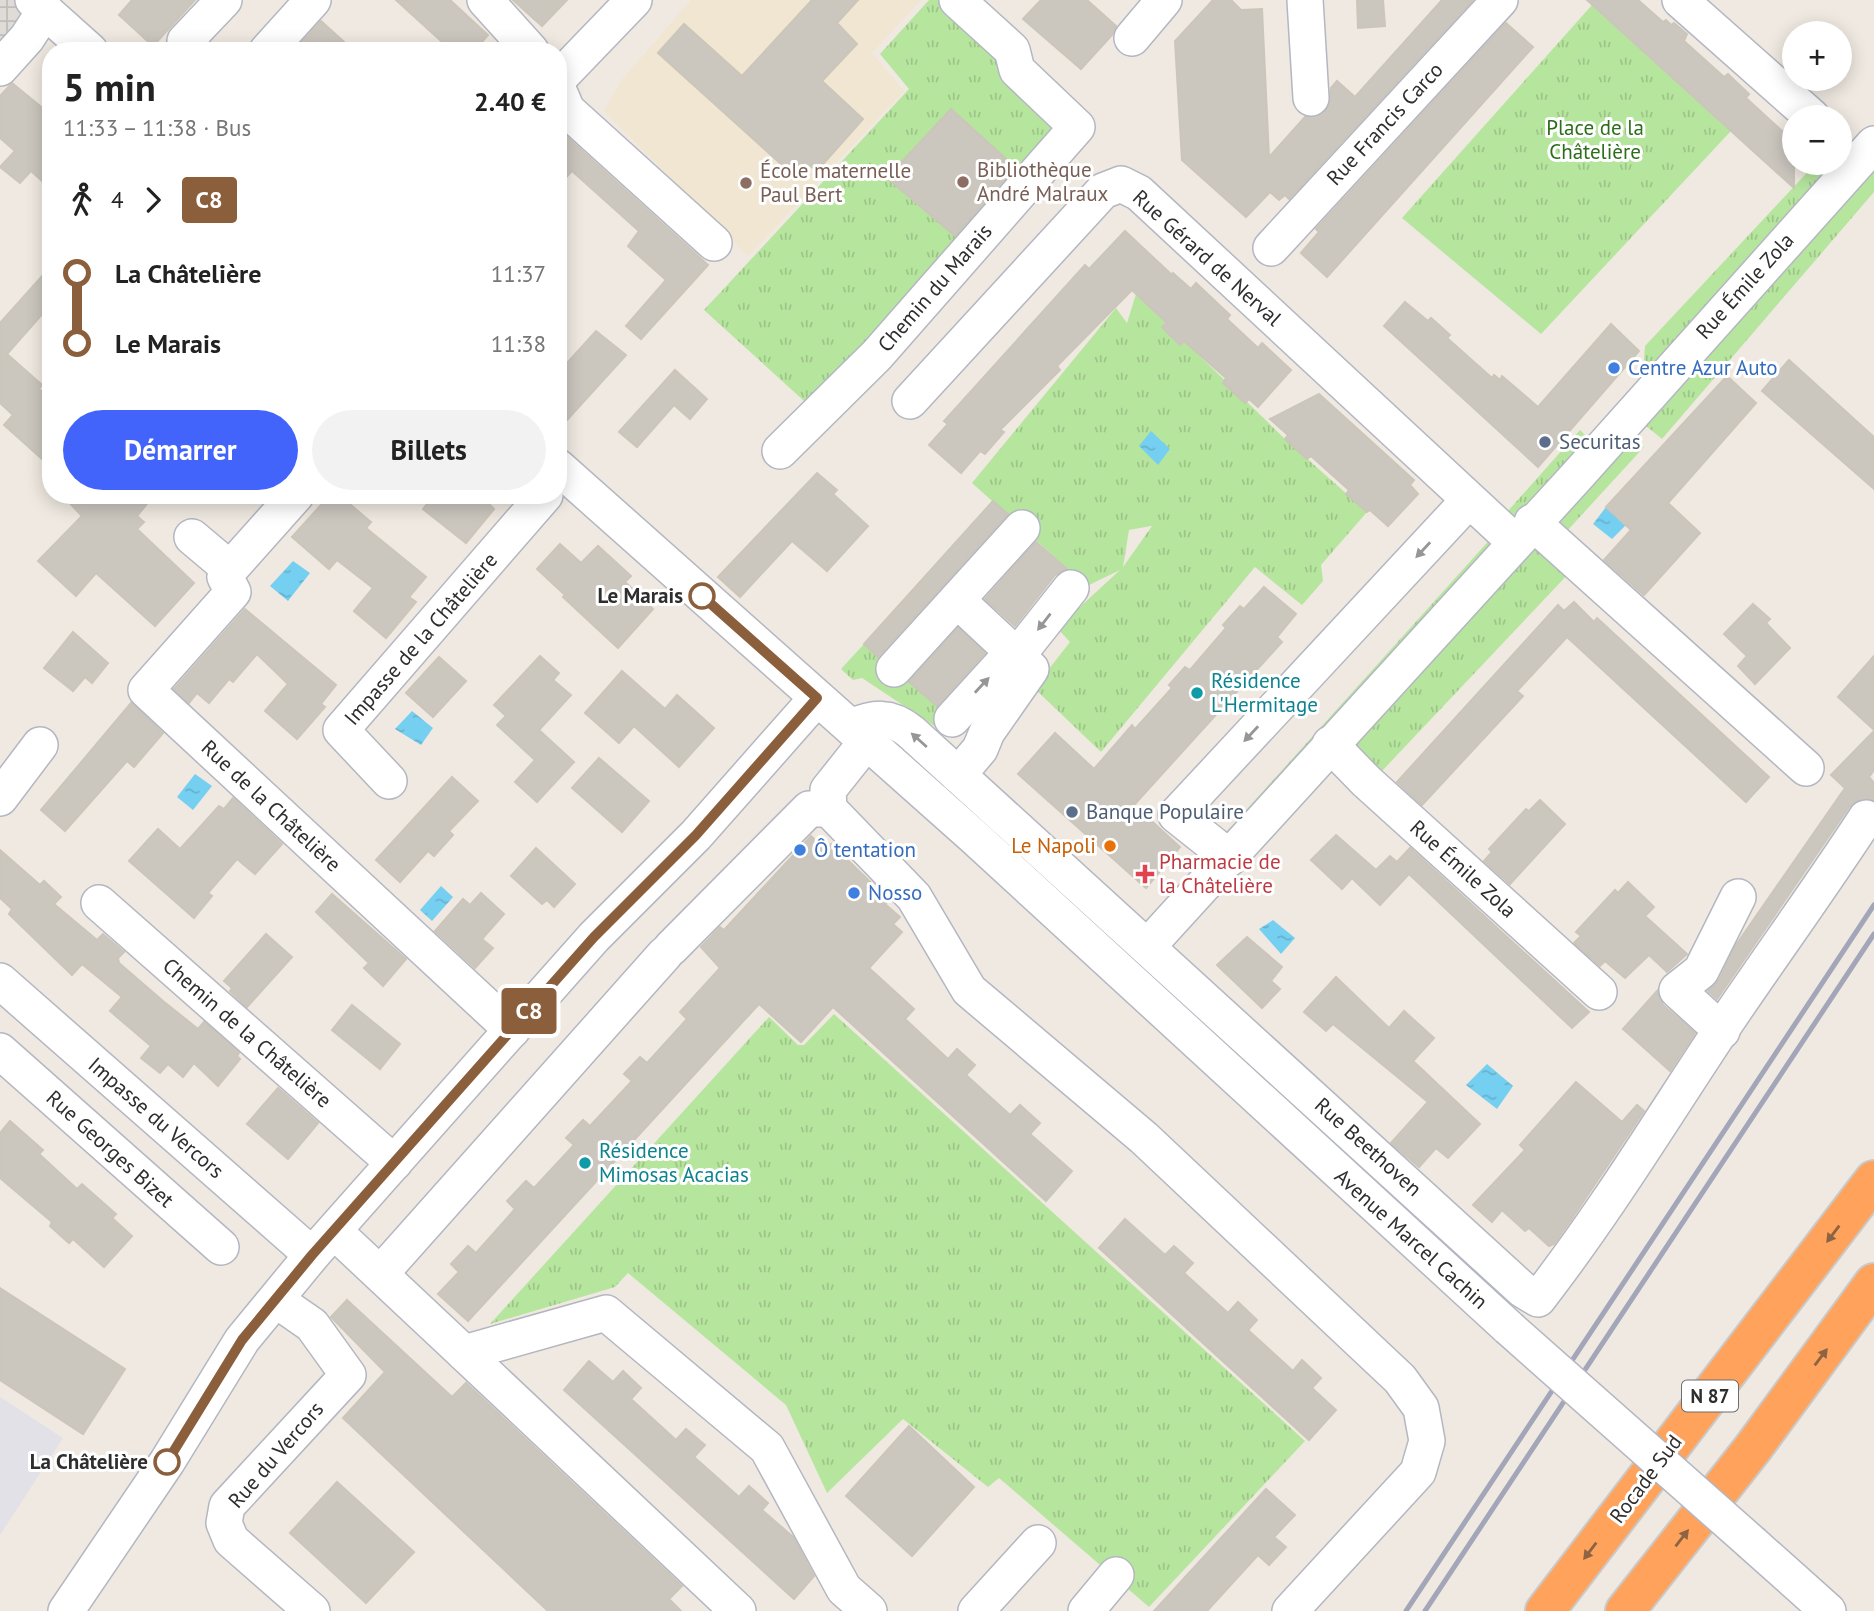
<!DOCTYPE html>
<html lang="fr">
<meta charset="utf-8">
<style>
body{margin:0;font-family:"PT Sans",sans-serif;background:#f2f2f2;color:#222;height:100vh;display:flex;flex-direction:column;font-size:26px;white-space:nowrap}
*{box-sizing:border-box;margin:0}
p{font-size:23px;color:#767676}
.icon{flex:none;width:38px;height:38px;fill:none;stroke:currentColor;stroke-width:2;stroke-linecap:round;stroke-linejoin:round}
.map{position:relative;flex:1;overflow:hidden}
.sheet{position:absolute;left:42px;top:42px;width:525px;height:462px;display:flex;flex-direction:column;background:#fff;border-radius:28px;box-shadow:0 4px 18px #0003}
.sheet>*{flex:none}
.badge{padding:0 14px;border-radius:5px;font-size:24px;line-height:46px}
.buttons{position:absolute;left:1782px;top:21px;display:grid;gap:14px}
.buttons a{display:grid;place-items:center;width:70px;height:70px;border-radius:50%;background:#fff;box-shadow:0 4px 18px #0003;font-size:35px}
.map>.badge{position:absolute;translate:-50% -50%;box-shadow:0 0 0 4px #fff}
.legs{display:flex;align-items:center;gap:10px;height:77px;padding:0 21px;font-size:23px}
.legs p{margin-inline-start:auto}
.summary{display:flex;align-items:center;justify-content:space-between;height:119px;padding:0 21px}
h1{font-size:38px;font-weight:700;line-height:52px}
.action{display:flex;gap:14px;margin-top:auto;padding:14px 21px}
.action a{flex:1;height:80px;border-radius:42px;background:#4264fb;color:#fff;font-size:28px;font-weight:700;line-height:80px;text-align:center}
.action a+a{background:#f2f2f2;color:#222}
ul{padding:0 21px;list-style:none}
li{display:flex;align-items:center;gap:24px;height:70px;font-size:26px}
li i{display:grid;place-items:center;width:10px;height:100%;margin:0 9px;background:currentColor}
li i::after{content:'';width:18px;height:18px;margin:-9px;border:5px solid;border-radius:50%;background:#fff}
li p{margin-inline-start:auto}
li:first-child i{background:linear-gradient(#0000 50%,currentColor 0)}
li:last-child i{background:linear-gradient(currentColor 50%,#0000 0)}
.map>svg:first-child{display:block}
</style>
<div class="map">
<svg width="1874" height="1611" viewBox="0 0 1874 1611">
<defs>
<pattern id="grass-tufts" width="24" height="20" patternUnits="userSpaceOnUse" patternTransform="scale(1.75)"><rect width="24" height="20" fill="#b6e59e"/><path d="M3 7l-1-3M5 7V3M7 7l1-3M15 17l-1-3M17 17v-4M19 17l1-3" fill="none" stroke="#9dc588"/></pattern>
<pattern id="plaza-grid" width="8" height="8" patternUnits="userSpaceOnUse" patternTransform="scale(1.75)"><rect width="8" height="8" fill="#dfdcd8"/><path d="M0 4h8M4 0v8" fill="none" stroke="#c0bdba"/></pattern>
<pattern id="water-ripples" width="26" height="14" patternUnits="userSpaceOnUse" patternTransform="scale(1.75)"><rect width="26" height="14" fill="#75cff0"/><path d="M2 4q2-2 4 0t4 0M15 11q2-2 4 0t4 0" fill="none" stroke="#66b2ce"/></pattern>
</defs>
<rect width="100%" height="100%" fill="#efe9e1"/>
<path fill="#e3e1e8" d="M0 1397 63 1438 0 1535Z"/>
<path fill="#f0e6d1" d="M691 0H921L872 53 904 91 748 256 604 111 621 81Z"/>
<g fill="url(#grass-tufts)" fill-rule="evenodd">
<path d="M929 0H943L1073 124 814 410 704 310 909 89 880 54Z"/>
<path d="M1592 5 1731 131 1541 334 1402 218Z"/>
<path d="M1839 140 1858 147 1661 369 1644 360 1645 346 1816 163H1839Z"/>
<path d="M1874 151V192L1662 439 1634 416Z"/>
<path d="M1136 294 1285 439 1367 512 1321 565 1323 581 1302 605 1255 567 1101 752 1034 688 1070 642 1057 628 1120 570 1087 586 972 483 1116 308 1127 323ZM1151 526H1152L1123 567 1129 530Z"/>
<path d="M1622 428 1644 447 1566 532 1543 516Z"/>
<path d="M1580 430 1594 444 1519 523 1507 512Z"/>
<path d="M1528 532 1572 570 1381 772 1351 749Z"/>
<path d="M1494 535 1505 543 1232 847 1220 839Z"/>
<path d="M864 644 943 711 936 727 862 678 853 680 841 669Z"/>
<path d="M834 1014 1305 1441 1149 1607 999 1478 988 1487 903 1419 827 1493 786 1405 628 1273 615 1287 490 1324 769 1017 798 1045H804Z"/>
</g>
<path fill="url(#plaza-grid)" d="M0 0H33L0 68Z"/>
<g fill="url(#water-ripples)">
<path d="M1151 431 1170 449 1158 465 1139 446Z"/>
<path d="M1606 507 1626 525 1612 539 1593 524Z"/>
<path d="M293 561 310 573 288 601 270 586Z"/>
<path d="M412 711 433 728 421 745 395 729Z"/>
<path d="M195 774 212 786 193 810 177 797Z"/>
<path d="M441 886 453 897 432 921 420 910Z"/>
<path d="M1273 920 1295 938 1281 954 1259 929Z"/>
<path d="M1487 1064 1513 1086 1497 1109 1466 1085Z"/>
</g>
<g fill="#cbc7bf" stroke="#cbc5ba" stroke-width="2">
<path d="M132 0H195L153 46 119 15Z"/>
<path d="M396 0H450L488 35 474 51H452Z"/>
<path d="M513 0H567L542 26Z"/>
<path d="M812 0H858L837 23 857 44 822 81 863 119 817 171 805 162 792 174 658 53 684 24 742 76Z"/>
<path d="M1041 0H1087L1116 26 1112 35 1081 69 1023 19Z"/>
<path d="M1213 0H1231L1241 10 1262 9 1269 157 1305 117 1323 114 1329 106 1331 88 1337 81 1355 97 1442 0H1473L1289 199 1285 195 1279 200 1270 192 1246 217 1182 160 1175 41Z"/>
<path d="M1357 0H1383L1385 26 1358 28Z"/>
<path d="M1587 0H1638L1663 22 1666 20 1671 25 1674 23 1687 34 1684 41 1724 77 1728 74 1749 94 1746 98 1794 142V188Z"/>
<path d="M321 21 354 51H294Z"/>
<path d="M1506 23 1533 47 1327 277 1301 253 1319 232 1316 229Z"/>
<path d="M12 83 51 115V189L31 171 20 183 0 167 15 151 0 138V96Z"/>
<path d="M951 109 1015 167 955 236 887 178Z"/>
<path d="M558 129 708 265 641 339 626 326 666 280 628 246 639 231 572 171 558 186Z"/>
<path d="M1125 231 1172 275 1173 273 1191 289 1196 283 1230 315 1227 319 1258 348 1262 343 1291 370 1258 407 1249 399 1245 403 1223 383 1226 378 1184 341 1180 345 1162 327 1167 323 1132 290 1057 366 1060 370 1000 430 1004 432 985 454 980 451 961 473 929 445 948 424 944 421 1085 265 1089 269Z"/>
<path d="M51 266V304L7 354 42 385 39 389 51 400V467L4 425 13 415 0 403V323Z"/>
<path d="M1405 302 1428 321 1431 318 1450 335 1447 338 1492 378 1494 375 1500 380 1502 376 1538 407 1611 324 1639 351 1538 467 1384 326Z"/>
<path d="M596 331 626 355 558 430V373Z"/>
<path d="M1789 360 1874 437V489L1762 391Z"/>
<path d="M675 370 707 399 690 419 674 405 637 447 619 432Z"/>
<path d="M1727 376 1756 403 1668 503 1700 533 1644 595 1604 560 1631 530 1606 507Z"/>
<path d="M1319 394 1414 480 1410 485 1418 494 1388 526 1370 510 1367 512 1346 494 1349 490 1311 456 1307 459 1285 439 1288 435 1270 419Z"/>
<path d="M817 473 837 490 833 494 868 526 827 571 792 541 740 597 718 577Z"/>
<path d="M62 495H154L137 516 144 522 137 529 194 583 155 626 96 573 76 596 38 561 82 516Z"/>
<path d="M330 495H339L371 522 366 528 426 577 409 597 416 602 386 638 354 611 373 588 337 560 329 569 292 537Z"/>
<path d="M434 495H480L494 509 466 543 423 509Z"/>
<path d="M993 501 1008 514 878 657 864 644Z"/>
<path d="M1036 542 1067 569 1055 575 1015 626 985 599Z"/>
<path d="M560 544 581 563 598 546 631 576 625 582 653 609 618 648 563 597 565 595 537 569Z"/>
<path d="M1264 587 1296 614 1277 637 1282 642 1134 805 1180 847 1146 888 1018 774 1055 733 1094 769 1132 725 1135 729 1172 688 1169 685 1185 667 1190 670 1226 628 1223 625 1240 606 1244 609Z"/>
<path d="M1574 602 1594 622 1597 618 1769 777 1746 802 1567 637 1517 691 1523 696 1422 805 1397 782 1558 605 1564 611Z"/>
<path d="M1753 604 1770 619 1766 623 1790 648 1755 684 1738 666 1747 656 1724 634Z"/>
<path d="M245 609 336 685 321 704 325 707 297 739 265 711 288 684 257 654 233 682 229 679 209 703 197 693 189 703 174 689Z"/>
<path d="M958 628 985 653 937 706 909 682Z"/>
<path d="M73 632 108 663 92 683 85 677 73 691 44 668Z"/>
<path d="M540 656 559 673 553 680 571 695 539 730 574 762 537 802 515 782 535 760 497 725 506 716 494 705Z"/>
<path d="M1874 656V730L1838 697Z"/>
<path d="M439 657 466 681 433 717 406 693Z"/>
<path d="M622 671 665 709 677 695 714 728 679 767 634 726 619 743 585 713Z"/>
<path d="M131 703 163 733 134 767 127 761 65 831 41 810Z"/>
<path d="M1874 731V770L1869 777 1874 783V800H1858L1849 807 1717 999 1708 991 1719 980 1736 945 1845 788 1831 775Z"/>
<path d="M599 758 649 801 622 832 572 788Z"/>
<path d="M452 777 478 801 449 831 453 835 434 856 428 851 400 882 376 860Z"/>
<path d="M233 798 282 844 255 874 237 859 208 893 212 896 194 918 129 861 158 829 180 849 219 806 224 809Z"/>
<path d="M1540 800 1565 824 1510 884 1484 861 1492 852 1489 849 1526 809 1529 811Z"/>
<path d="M1336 835 1376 870 1390 856 1397 862 1410 848 1589 1012 1572 1028 1409 874 1380 905 1352 878 1342 889 1311 860Z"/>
<path d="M811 836 826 850 831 844 889 900 885 904 900 917 893 924 902 932 869 968 914 1009 905 1019 948 1059 957 1049 975 1065 966 1075 1010 1115 1020 1105 1040 1123 1030 1134 1072 1171 1046 1201 833 1007 801 1042 759 1004 468 1321 438 1294 459 1272 451 1264 468 1246 476 1253 515 1209 507 1201 526 1181 534 1188 574 1145 566 1138 583 1120 590 1126 632 1081 624 1074 640 1057 647 1063 687 1019 680 1012 720 968 701 947 720 927 724 930Z"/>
<path d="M536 848 575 884 554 907 547 900 542 904 511 876Z"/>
<path d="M0 850 40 885 44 881 61 897 54 904 97 940 103 934 124 952 118 958 119 963 163 1001 198 1029 204 1022 239 1053 237 1056 240 1059 218 1086 194 1063 183 1077 168 1064 160 1073 141 1058 151 1046 110 1011 122 997 82 964 72 975 9 914 12 909 0 898Z"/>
<path d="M1628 882 1654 907 1645 916 1687 954 1667 972 1649 955 1625 978 1605 961 1600 966 1574 943 1581 936 1576 932 1615 890 1618 893Z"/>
<path d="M481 893 504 914 482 939 493 948 475 968 435 931 463 899 470 905Z"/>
<path d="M332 894 406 959 383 986 364 968 369 963 316 912Z"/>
<path d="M266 934 292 957 247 1007 230 991 232 988 224 981Z"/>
<path d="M1247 937 1282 967 1271 981 1280 989 1262 1008 1217 965Z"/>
<path d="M1336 977 1389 1028 1404 1011 1434 1038 1413 1061 1480 1124 1448 1158 1436 1148 1419 1167 1391 1143 1428 1102 1333 1024 1326 1031 1304 1012Z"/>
<path d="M1658 990 1663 1005 1695 1033 1670 1071 1623 1029Z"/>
<path d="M352 1005 400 1044 380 1069 332 1030Z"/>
<path d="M1576 1082 1622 1122 1637 1105 1644 1111 1571 1220 1554 1244 1549 1246 1529 1228 1525 1231 1502 1210 1492 1222 1473 1205 1525 1150 1520 1145Z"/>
<path d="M278 1088 318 1123 288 1159 247 1124Z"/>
<path d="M10 1121 43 1150 39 1154 77 1189 82 1184 116 1214 112 1218 132 1236 104 1267 73 1239 69 1243 50 1226 52 1222 0 1178V1133Z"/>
<path d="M1125 1219 1165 1255 1174 1246 1183 1254 1193 1263 1184 1273 1228 1313 1238 1302 1257 1320 1248 1330 1293 1371 1302 1360 1321 1378 1312 1388 1336 1410 1309 1440 1099 1248Z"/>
<path d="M0 1288 125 1369 83 1434 0 1380Z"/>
<path d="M347 1300 452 1397 466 1383 682 1586 669 1599 681 1611H548L343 1418 385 1372 331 1317Z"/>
<path d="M589 1361 613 1382 623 1371 641 1388 631 1399 676 1440 686 1429 705 1445 694 1457 739 1497 749 1486 768 1503 762 1510 793 1537 814 1576 794 1599 564 1390Z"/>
<path d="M909 1426 974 1487 912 1556 846 1496Z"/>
<path d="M337 1482 414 1552 366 1603 290 1533Z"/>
<path d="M1266 1489 1295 1515 1274 1537 1286 1547 1269 1565 1258 1555 1207 1611H1154Z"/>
</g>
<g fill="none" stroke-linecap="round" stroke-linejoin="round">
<defs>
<g id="minor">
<path d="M33 0 90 51"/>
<path d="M485 0 531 51"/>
<path d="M1305 0 1311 98"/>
<path d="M1680 0 1812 117"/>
<path d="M1132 38 1164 0"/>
<path d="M194 51 185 41 224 0"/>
<path d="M267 51 313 0"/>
<path d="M0 68 27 38 45 10"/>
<path d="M558 79 634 0"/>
<path d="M558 89 567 110 714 243"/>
<path d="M1271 248 1500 0"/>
<path d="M910 401 1103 191 1121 184 1139 193 1514 541"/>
<path d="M780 451 877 355 1077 127 1017 70 1012 50 957 0"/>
<path d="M558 467 973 836 1509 1328"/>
<path d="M1532 522 1806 768"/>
<path d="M192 537 230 569 296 495"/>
<path d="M231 568 225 577 233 592 146 690 512 1030"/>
<path d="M957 600 1031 669 987 732 980 749 958 775"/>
<path d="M1017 656 1071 588"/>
<path d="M894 669 1022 528"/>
<path d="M952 719 1013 652"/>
<path d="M851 727C874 717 890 715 911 732L1523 1290 1538 1299C1607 1210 1665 1114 1727 1021 1773 953 1821 887 1866 818"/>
<path d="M867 741 828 790 829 809 914 897 969 990 1144 1138 1400 1379 1421 1408 1427 1441 1418 1472 1290 1611"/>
<path d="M1330 744 1366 781 1599 992"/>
<path d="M389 781 341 730 545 495"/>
<path d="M0 798 40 745"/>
<path d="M1230 858 1176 815 1469 500"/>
<path d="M99 903 394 1163"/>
<path d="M1148 946 1577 476 1874 144"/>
<path d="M671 948 809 809H829"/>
<path d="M0 981 312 1255"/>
<path d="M1722 1031 1677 990 1701 971 1738 897"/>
<path d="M0 1051 221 1247"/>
<path d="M335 1232 464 1353 606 1313 767 1448 844 1589 869 1611"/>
<path d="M381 1273 665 954"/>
<path d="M276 1300 312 1325 348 1375 227 1506 224 1523 231 1540 312 1611"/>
<path d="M464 1353 738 1611"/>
<path d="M1753 1544 1828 1611"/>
<path d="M66 1611 167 1462 242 1340 312 1255 594 937 696 835 817 698"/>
<path d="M976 1611 1038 1543"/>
<path d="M1086 1611 1116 1575"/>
</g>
<g id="highway">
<path d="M1545 1611 1874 1180"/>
<path d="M1625 1611 1753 1448 1874 1283"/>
</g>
</defs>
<use href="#minor" stroke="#b4b7c1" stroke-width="38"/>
<use href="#highway" stroke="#c9c9c9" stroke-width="42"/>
<use href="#minor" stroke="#fff" stroke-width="35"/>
<use href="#highway" stroke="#ffa35c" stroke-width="38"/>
<g stroke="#a3a6b8" stroke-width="5">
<path d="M1406 1611 1874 905"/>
<path d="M1425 1611 1874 934"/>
</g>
<defs>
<path id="minor-bridge" d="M1509 1328 1753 1544"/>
</defs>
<use href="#minor-bridge" stroke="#b4b7c1" stroke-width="38" stroke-linecap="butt"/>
<use href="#minor-bridge" stroke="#fff" stroke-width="35"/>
</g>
<defs><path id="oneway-solid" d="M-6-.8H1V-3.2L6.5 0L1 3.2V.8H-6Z" transform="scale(1.75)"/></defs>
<g fill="#969696">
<use href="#oneway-solid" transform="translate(1423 550) rotate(133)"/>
<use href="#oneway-solid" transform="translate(1044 622) rotate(128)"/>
<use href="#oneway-solid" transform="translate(982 685) rotate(-47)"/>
<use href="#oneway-solid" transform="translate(1251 734) rotate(133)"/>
<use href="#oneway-solid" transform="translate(919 740) rotate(-138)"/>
</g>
<g fill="#8c6343">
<use href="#oneway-solid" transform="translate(1833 1234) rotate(127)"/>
<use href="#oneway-solid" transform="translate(1821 1357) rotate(-53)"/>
<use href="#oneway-solid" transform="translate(1682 1538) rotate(-52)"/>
<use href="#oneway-solid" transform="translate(1590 1551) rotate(127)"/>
</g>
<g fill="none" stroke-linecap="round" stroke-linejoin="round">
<defs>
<path id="line-1" d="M167 1462 242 1340 312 1255 594 937 696 835 817 698 702 596"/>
</defs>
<use href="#line-1" stroke="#fff" stroke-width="16"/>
<use href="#line-1" stroke="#8b5e3c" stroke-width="10"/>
</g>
<g fill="#8d6e63" stroke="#fff" stroke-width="2.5">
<circle cx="963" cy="182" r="7"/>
<circle cx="746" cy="183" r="7"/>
</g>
<g fill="#3f7fe0" stroke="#fff" stroke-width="2.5">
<circle cx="1614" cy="368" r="7"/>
<circle cx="800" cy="850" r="7"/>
<circle cx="854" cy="893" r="7"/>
</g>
<g fill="#5c6f8a" stroke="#fff" stroke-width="2.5">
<circle cx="1545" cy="442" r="7"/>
<circle cx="1072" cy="812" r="7"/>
</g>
<g fill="#fff" stroke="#8b5e3c" stroke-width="3.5">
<circle cx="702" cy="596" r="12"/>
<circle cx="167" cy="1462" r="12"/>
</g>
<g fill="#0f9aa8" stroke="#fff" stroke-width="2.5">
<circle cx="1197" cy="693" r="7"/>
<circle cx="585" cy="1163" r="7"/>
</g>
<circle fill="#e8710a" stroke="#fff" stroke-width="2.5" cx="1110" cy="846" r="7"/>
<path fill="#e0444e" stroke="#fff" stroke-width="2.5" d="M1141.5 863.5h7v7h7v7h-7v7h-7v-7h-7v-7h7z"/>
<g text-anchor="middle" stroke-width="6" stroke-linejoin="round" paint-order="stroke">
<rect fill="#fff" stroke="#6d6d6d" stroke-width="2" x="1682" y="1380.5" width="56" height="31" rx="5"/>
<g font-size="19" font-weight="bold" fill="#2e2e2e">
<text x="1710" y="1403">N 87</text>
</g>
<g font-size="21" fill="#2e2e2e" stroke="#fff">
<text transform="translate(1385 124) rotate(-47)" y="7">Rue Francis Carco</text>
<text transform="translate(1207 258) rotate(42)" y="7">Rue Gérard de Nerval</text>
<text transform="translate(1745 286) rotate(-48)" y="7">Rue Émile Zola</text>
<text transform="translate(935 288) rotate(-49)" y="7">Chemin du Marais</text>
<text transform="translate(421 639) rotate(-49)" y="7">Impasse de la Châtelière</text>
<text transform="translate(271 806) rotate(43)" y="7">Rue de la Châtelière</text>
<text transform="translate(1463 869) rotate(42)" y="7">Rue Émile Zola</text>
<text transform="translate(247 1033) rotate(41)" y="7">Chemin de la Châtelière</text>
<text transform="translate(156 1118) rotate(41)" y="7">Impasse du Vercors</text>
<text transform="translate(1368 1147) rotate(42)" y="7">Rue Beethoven</text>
<text transform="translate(110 1149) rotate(42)" y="7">Rue Georges Bizet</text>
<text transform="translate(1411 1239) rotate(42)" y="7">Avenue Marcel Cachin</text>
<text transform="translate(276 1455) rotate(-49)" y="7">Rue du Vercors</text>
<text transform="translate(1646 1479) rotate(-53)" y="7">Rocade Sud</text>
</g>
<g font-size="21" fill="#2c6e1b" stroke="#fff">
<text x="1595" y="135">Place de la<tspan x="1595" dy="24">Châtelière</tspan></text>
</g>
<g font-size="21" fill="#785e54" stroke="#fff" text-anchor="start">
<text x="977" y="177">Bibliothèque<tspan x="977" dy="24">André Malraux</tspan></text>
<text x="760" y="178">École maternelle<tspan x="760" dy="24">Paul Bert</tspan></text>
</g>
<g font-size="21" fill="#366cbe" stroke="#fff" text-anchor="start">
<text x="1628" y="375">Centre Azur Auto</text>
<text x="814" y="857">Ô tentation</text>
<text x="868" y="900">Nosso</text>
</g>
<g font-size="21" fill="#4e5e75" stroke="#fff" text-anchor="start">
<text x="1559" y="449">Securitas</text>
<text x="1086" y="819">Banque Populaire</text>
</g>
<g font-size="21" font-weight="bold" fill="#2e2e2e" stroke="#fff" text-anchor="end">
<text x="683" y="603">Le Marais</text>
<text x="148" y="1469">La Châtelière</text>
</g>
<g font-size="21" fill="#0d838f" stroke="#fff" text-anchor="start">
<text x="1211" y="688">Résidence<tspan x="1211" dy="24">L'Hermitage</tspan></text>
<text x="599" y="1158">Résidence<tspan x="599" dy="24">Mimosas Acacias</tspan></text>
</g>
<g font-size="21" fill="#c56008" stroke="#fff" text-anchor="end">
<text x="1096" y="853">Le Napoli</text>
</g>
<g font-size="21" fill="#be3a42" stroke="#fff" text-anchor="start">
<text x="1159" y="869">Pharmacie de<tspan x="1159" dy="24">la Châtelière</tspan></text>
</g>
</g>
</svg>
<div class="buttons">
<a>+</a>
<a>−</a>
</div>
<b class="badge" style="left:529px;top:1011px;background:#8b5e3c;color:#fff">C8</b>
<section class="sheet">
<div class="summary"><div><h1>5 min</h1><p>11:33 – 11:38 · Bus</p></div><b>2.40 €</b></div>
<div class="legs"><svg class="icon" aria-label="walk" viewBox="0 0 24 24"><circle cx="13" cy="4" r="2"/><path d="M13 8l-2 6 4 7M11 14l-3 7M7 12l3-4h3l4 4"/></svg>4<svg class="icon" aria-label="forward" viewBox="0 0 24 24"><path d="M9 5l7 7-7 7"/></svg><b class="badge" style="background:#8b5e3c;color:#fff">C8</b></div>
<ul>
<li><i style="color:#8b5e3c"></i><b>La Châtelière</b><p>11:37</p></li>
<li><i style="color:#8b5e3c"></i><b>Le Marais</b><p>11:38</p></li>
</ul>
<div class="action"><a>Démarrer</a><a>Billets</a></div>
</section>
</div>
